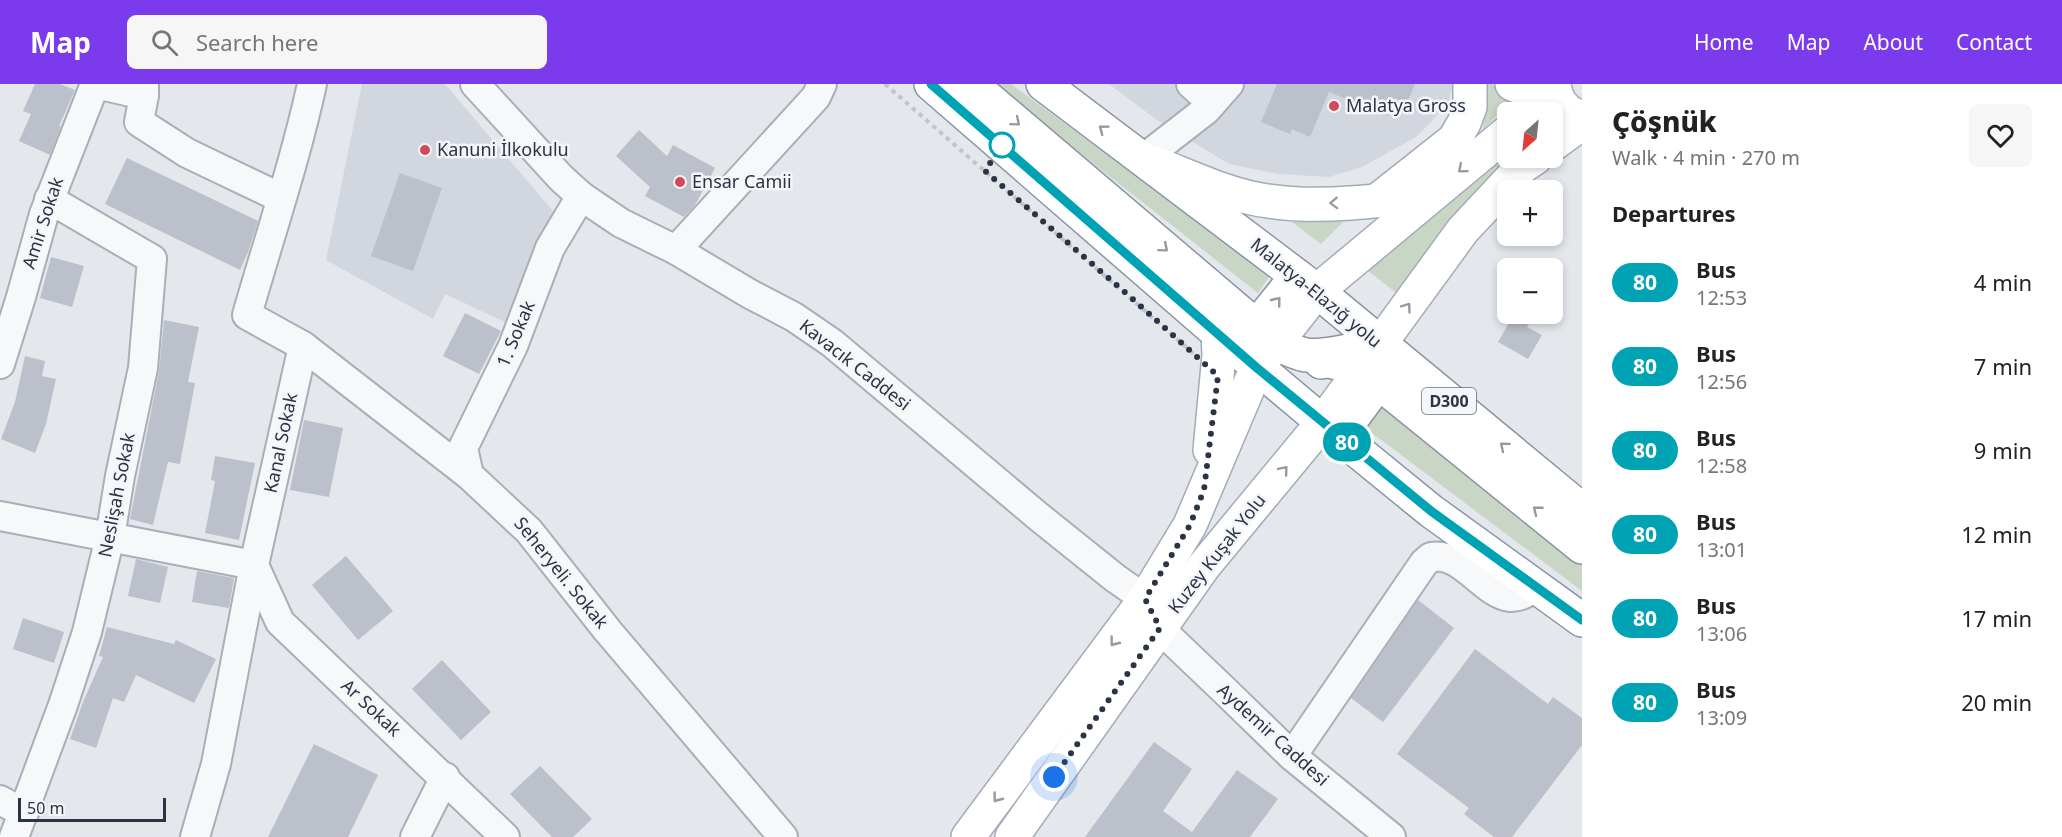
<!DOCTYPE html>
<meta charset="utf-8">
<style>
body{margin:0;font-family:"Noto Sans",sans-serif;background:#f6f6f6;color:#222;height:100vh;display:flex;flex-direction:column;font-size:22px;white-space:nowrap}
*{box-sizing:border-box;margin:0}
p{font-size:20px;color:#767676}
.icon{flex:none;width:33px;height:33px;fill:none;stroke:currentColor;stroke-width:2;stroke-linecap:round;stroke-linejoin:round}
.map{position:relative;flex:1;overflow:hidden}
.side{display:flex;flex-direction:column;background:#fff;width:480px}
.side>*{flex:none}
.badge{padding:0 12px;border-radius:20px;font-size:21px;line-height:39px}
.needle{width:39px;rotate:207deg}
.controls{position:absolute;left:1497px;top:18px;display:grid;gap:12px}
.controls a{display:grid;place-items:center;width:66px;height:66px;border-radius:9px;background:#fff;box-shadow:0 3px 9px #0003;font-size:30px}
.scale{position:absolute;left:18px;bottom:15px;width:148px;box-sizing:border-box;padding-left:6px;border:3px solid #2b3445;border-top:0;font-size:16px;line-height:21px;white-space:nowrap;color:#2b3445;-webkit-text-stroke:4px #f4f6f9;paint-order:stroke}
.you{position:absolute;width:30px;height:30px;margin:-15px;border:4px solid #fff;border-radius:50%;background:#1a73e8;box-shadow:0 0 0 9px #1a73e833}
.map>.badge{position:absolute;translate:-50% -50%;box-shadow:0 0 0 3px #fff}
h2{padding:0 30px;font-size:22px;line-height:54px}
.round{display:grid;place-items:center;flex:none;width:63px;height:63px;border-radius:9px;background:#f6f6f6}
.head{display:flex;align-items:center;justify-content:space-between;height:102px;padding:0 30px}
h1{font-size:28px;font-weight:800;line-height:45px}
ul{padding:0;list-style:none}
li{display:flex;align-items:center;gap:18px;height:84px;padding:0 30px}
li div{flex:1}
li b{display:block;font-size:22px}
li em{font-style:normal}
li .badge{min-width:66px;font-weight:700;text-align:center}
header{display:flex;align-items:center;gap:36px;box-sizing:border-box;height:84px;padding:0 30px;background:#7c3aed;color:#fff}
header strong{font-size:28px}
nav{display:flex;gap:33px;margin-inline-start:auto;font-size:21px}
.search{width:420px;height:54px;background:#f6f6f6;display:flex;align-items:center;gap:15px;box-sizing:border-box;padding:0 21px;border-radius:9px;color:#767676;font-size:22px}
main{display:flex;flex:1;min-height:0}
.map>svg:first-child{display:block}
</style>
<header>
<strong>Map</strong>
<div class="search"><svg class="icon" aria-label="search" viewBox="0 0 24 24"><circle cx="10" cy="10" r="6"/><path d="M15 15l6 6"/></svg>Search here</div>
<nav><a>Home</a><a>Map</a><a>About</a><a>Contact</a></nav>
</header>
<main>
<div class="map">
<svg width="1582" height="753" viewBox="0 0 1582 753">
<rect width="100%" height="100%" fill="#e4e7ec"/>
<g fill="#d2d6de">
<path d="M362 0H445L558 133 507 239 445 210 433 235 326 176Z"/>
<path d="M1109 0H1453L1448 20 1416 53 1362 83 1329 93 1278 90 1229 80 1157 36Z"/>
</g>
<g fill="#c9d6c5">
<path d="M992 0H1011L1271 190 1258 209Z"/>
<path d="M1487 0H1492L1516 11 1483 46Z"/>
<path d="M1507 64 1508 74H1515L1399 211 1367 186Z"/>
<path d="M1284 132 1343 138 1321 160Z"/>
<path d="M1376 314 1582 478V507L1356 337Z"/>
</g>
<g fill="#bbc0ca">
<path d="M35 0H60L75 6 59 42H61L50 71 19 57 31 30 23 27Z"/>
<path d="M1277 0H1415L1407 19 1395 14 1387 32 1329 8 1310 53 1292 45 1290 50 1261 38Z"/>
<path d="M639 46 667 72 673 61 715 84 695 121 684 133 645 112 650 103 616 72Z"/>
<path d="M127 74 258 137 248 168 240 186 105 120Z"/>
<path d="M400 89 442 104 413 187 371 172Z"/>
<path d="M51 173 84 182 72 223 40 214Z"/>
<path d="M465 229 501 247 479 290 443 272Z"/>
<path d="M1514 230H1535L1527 243 1542 251 1528 275 1498 258Z"/>
<path d="M164 236 199 243 188 298 195 299 180 380 168 378 153 441 130 435 159 287Z"/>
<path d="M25 272 45 277 42 292 56 295 46 340 35 369 1 355 15 318Z"/>
<path d="M304 336 343 344 329 413 290 406Z"/>
<path d="M215 372 255 379 239 456 205 449 215 397 211 396Z"/>
<path d="M346 472 393 527 358 556 312 501Z"/>
<path d="M136 475 168 483 160 519 128 512Z"/>
<path d="M197 487 234 494 229 524 192 518Z"/>
<path d="M1418 516 1454 544 1383 638 1351 614Z"/>
<path d="M23 534 64 548 54 579 13 565Z"/>
<path d="M107 543 174 560 176 556 216 575 194 619 136 591 124 618 113 614 96 664 70 655 83 618 103 573 99 572Z"/>
<path d="M1475 565 1548 620 1553 613 1582 634V661L1512 753H1494L1464 730 1469 724 1397 670Z"/>
<path d="M442 576 491 628 461 656 412 605Z"/>
<path d="M1154 658 1192 685 1163 727 1192 748 1237 686 1278 715 1250 753H1085Z"/>
<path d="M314 660 378 691 348 753H268Z"/>
<path d="M540 682 592 735 573 753H552L510 710Z"/>
</g>
<g fill="none" stroke-linecap="round" stroke-linejoin="round">
<defs>
<g id="minor">
<path d="M96 0 144 11"/>
<path d="M144 0V11L139 38 187 69 281 114"/>
<path d="M475 0 561 94 581 112 621 139 676 166 750 210 794 233 832 259 1039 433 1115 494 1145 515 1159 544 1223 605 1292 672 1391 753"/>
<path d="M1191 0 1212 19"/>
<path d="M1143 75 1206 26 1229 0"/>
<path d="M676 166 816 13 822 0"/>
<path d="M303 262 469 391 529 447 607 546 783 753"/>
<path d="M0 280 21 213 44 130 95 0"/>
<path d="M469 391 463 364 513 262 550 164 581 112"/>
<path d="M0 432 254 481 280 538 505 753"/>
<path d="M1292 672 1424 479 1431 473C1462 467 1482 509 1510 513 1519 514 1529 507 1537 503"/>
<path d="M0 716 24 729"/>
<path d="M14 753 63 621 87 548 110 453 120 392 143 284 152 175 49 115"/>
<path d="M195 753 216 680 254 481 303 262 247 231C269 154 295 78 312 0"/>
<path d="M415 753 445 693"/>
</g>
<g id="major">
<path d="M1512 0 1532 8 1555 9"/>
<path d="M1554 0C1556 17 1565 30 1582 33"/>
<path d="M1552 61 1582 39"/>
<path d="M1154 79C1191 93 1229 112 1268 117 1321 125 1381 117 1434 109"/>
<path d="M1378 116 1454 56 1464 39 1470 23V0"/>
<path d="M1210 366 1219 271 1218 248"/>
<path d="M968 753 1145 515 1190 441 1257 283 1317 207 1508 48"/>
<path d="M1012 753 1204 482 1323 338 1463 146 1523 82 1535 74"/>
</g>
<g id="highway">
<path d="M931 0 1257 283 1339 352 1431 427 1582 536"/>
<path d="M971 0 1276 259C1286 264 1295 269 1306 271 1327 274 1359 264 1381 260"/>
<path d="M1043 0 1317 207 1582 426"/>
<path d="M1256 243 1297 192"/>
<path d="M1321 278 1329 277 1362 285 1582 463"/>
<path d="M1339 352 1379 298"/>
</g>
</defs>
<use href="#minor" stroke="#a9aeb7" stroke-width="32"/>
<use href="#major" stroke="#a3abb8" stroke-width="36"/>
<use href="#highway" stroke="#8b94a3" stroke-width="36"/>
<path stroke="#c2c5cb" stroke-width="4" stroke-dasharray="4.5 4.5" stroke-linecap="butt" d="M885 0 1194 270"/>
<use href="#minor" stroke="#f7f8fa" stroke-width="28"/>
<use href="#major" stroke="#fff" stroke-width="33"/>
<use href="#highway" stroke="#fff" stroke-width="33"/>
</g>
<defs><path id="oneway-chevron" d="M-2-3.5L2.5 0L-2 3.5" fill="none" stroke-width="1.6" stroke-linecap="round" stroke-linejoin="round" transform="scale(1.5)"/></defs>
<g stroke="#959aa2">
<use href="#oneway-chevron" transform="translate(1016 38) rotate(40)"/>
<use href="#oneway-chevron" transform="translate(1103 45) rotate(-143)"/>
<use href="#oneway-chevron" transform="translate(1462 85) rotate(140)"/>
<use href="#oneway-chevron" transform="translate(1334 119) rotate(178)"/>
<use href="#oneway-chevron" transform="translate(1164 164) rotate(40)"/>
<use href="#oneway-chevron" transform="translate(1277 217) rotate(-51)"/>
<use href="#oneway-chevron" transform="translate(1407 223) rotate(-54)"/>
<use href="#oneway-chevron" transform="translate(1504 362) rotate(-140)"/>
<use href="#oneway-chevron" transform="translate(1284 386) rotate(-50)"/>
<use href="#oneway-chevron" transform="translate(1537 426) rotate(-141)"/>
<use href="#oneway-chevron" transform="translate(1114 558) rotate(127)"/>
<use href="#oneway-chevron" transform="translate(997 714) rotate(127)"/>
</g>
<g fill="none" stroke-linecap="round" stroke-linejoin="round">
<defs>
<path id="line" d="M931 0 1257 284 1431 427 1582 536"/>
</defs>
<use href="#line" stroke="#fff" stroke-width="14"/>
<use href="#line" stroke="#00a3b4" stroke-width="9"/>
<path stroke="#2b3445" stroke-width="6" stroke-dasharray="0 10.8" d="M1002 61 985 87 1135 217 1218 292 1204 406 1190 441 1145 515 1160 544 1054 693"/>
</g>
<g fill="#d1495b" stroke="#f4f6f9" stroke-width="2">
<circle cx="1334" cy="22" r="6"/>
<circle cx="425" cy="66" r="6"/>
<circle cx="680" cy="98" r="6"/>
</g>
<circle fill="#fff" stroke="#00a3b4" stroke-width="3" cx="1002" cy="61" r="12"/>
<g text-anchor="middle" stroke-width="5" stroke-linejoin="round" paint-order="stroke">
<rect fill="#f4f6f9" stroke="#676e7b" stroke-width="1.5" x="1422" y="304" width="54" height="26" rx="4.5"/>
<g font-size="16" font-weight="bold" fill="#2b3445">
<text x="1449" y="323">D300</text>
</g>
<g font-size="18" fill="#2b3445" stroke="#f4f6f9" text-anchor="start">
<text x="1346" y="28">Malatya Gross</text>
<text x="437" y="72">Kanuni İlkokulu</text>
<text x="692" y="104">Ensar Camii</text>
</g>
<g font-size="18" fill="#2b3445" stroke="#f4f6f9">
<text transform="translate(43 139) rotate(-72)" y="6">Amir Sokak</text>
<text transform="translate(1316 209) rotate(39)" y="6">Malatya-Elazığ yolu</text>
<text transform="translate(516 250) rotate(-67)" y="6">1. Sokak</text>
<text transform="translate(855 281) rotate(38)" y="6">Kavacık Caddesi</text>
<text transform="translate(281 359) rotate(-78)" y="6">Kanal Sokak</text>
<text transform="translate(117 411) rotate(-79)" y="6">Neslişah Sokak</text>
<text transform="translate(1217 470) rotate(-52)" y="6">Kuzey Kuşak Yolu</text>
<text transform="translate(561 489) rotate(51)" y="6">Seheryeli. Sokak</text>
<text transform="translate(371 624) rotate(43)" y="6">Ar Sokak</text>
<text transform="translate(1273 651) rotate(42)" y="6">Aydemir Caddesi</text>
</g>
</g>
</svg>
<div class="controls">
<a><svg class="needle" viewBox="-14 -14 28 28"><path d="M0-13l5 13h-10z" fill="#e53935"/><path d="M0 13l5-13h-10z" fill="#767676"/></svg></a>
<a>+</a>
<a>−</a>
</div>
<div class="scale">50 m</div>
<div class="you" style="left:1054px;top:693px"></div>
<b class="badge" style="left:1347px;top:358px;background:#00a3b4;color:#fff">80</b>
</div>
<section class="side">
<div class="head"><div><h1>Çöşnük</h1><p>Walk · 4 min · 270 m</p></div><a class="round"><svg class="icon" aria-label="heart" viewBox="0 0 24 24"><path d="M12 20l-8-8c-3-5 5-10 8-4 3-6 11-1 8 4z"/></svg></a></div>
<h2>Departures</h2>
<ul>
<li><span class="badge" style="background:#00a3b4;color:#fff">80</span><div><b>Bus</b><p>12:53</p></div><em>4 min</em></li>
<li><span class="badge" style="background:#00a3b4;color:#fff">80</span><div><b>Bus</b><p>12:56</p></div><em>7 min</em></li>
<li><span class="badge" style="background:#00a3b4;color:#fff">80</span><div><b>Bus</b><p>12:58</p></div><em>9 min</em></li>
<li><span class="badge" style="background:#00a3b4;color:#fff">80</span><div><b>Bus</b><p>13:01</p></div><em>12 min</em></li>
<li><span class="badge" style="background:#00a3b4;color:#fff">80</span><div><b>Bus</b><p>13:06</p></div><em>17 min</em></li>
<li><span class="badge" style="background:#00a3b4;color:#fff">80</span><div><b>Bus</b><p>13:09</p></div><em>20 min</em></li>
</ul>
</section>
</main>
